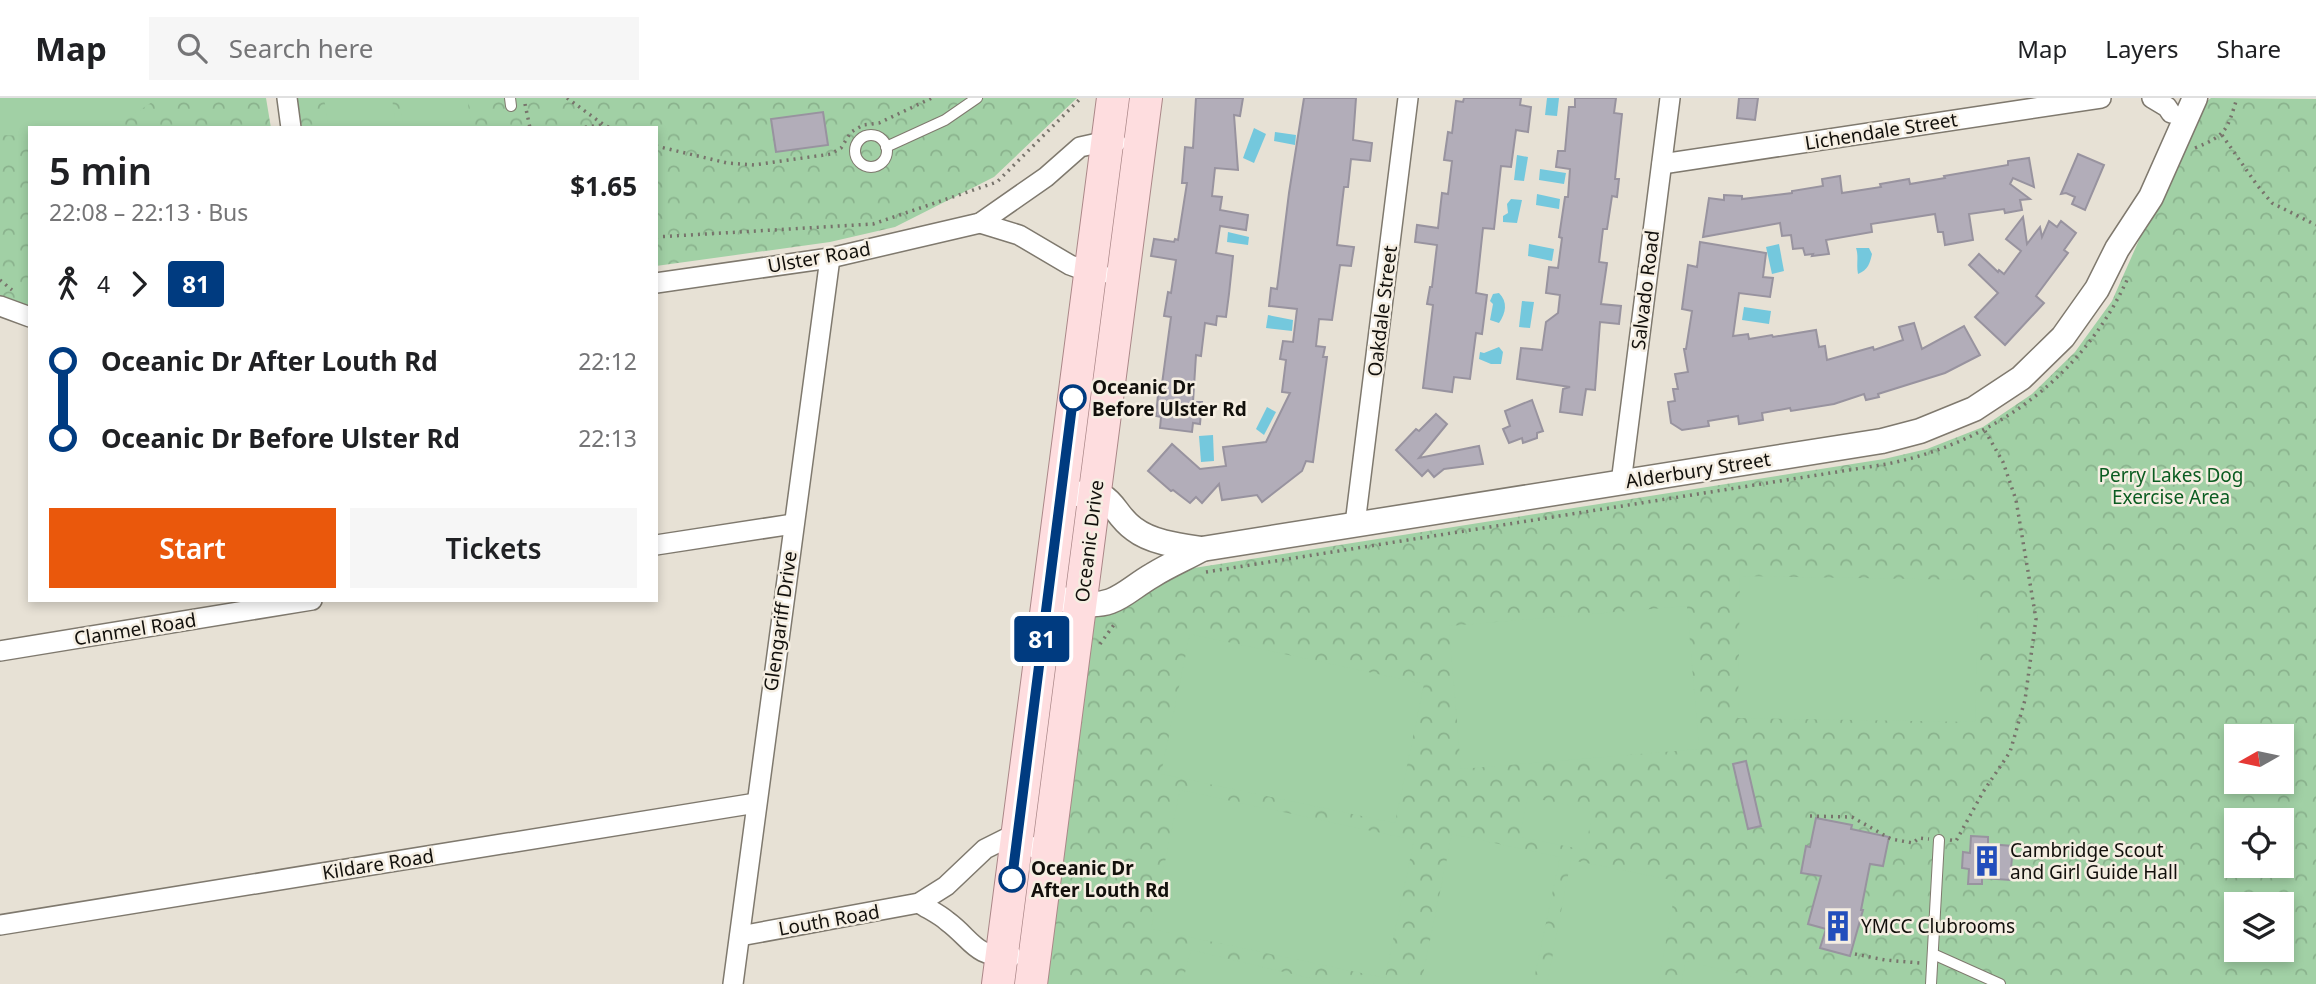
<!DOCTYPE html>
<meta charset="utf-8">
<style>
body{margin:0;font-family:"Noto Sans",sans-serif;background:#f6f6f6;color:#202124;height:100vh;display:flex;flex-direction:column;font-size:26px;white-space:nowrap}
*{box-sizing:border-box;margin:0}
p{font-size:23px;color:#757577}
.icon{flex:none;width:38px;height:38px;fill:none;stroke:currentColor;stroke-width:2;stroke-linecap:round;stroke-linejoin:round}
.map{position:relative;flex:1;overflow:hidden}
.side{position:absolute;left:28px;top:28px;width:630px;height:476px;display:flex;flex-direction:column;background:#fff;border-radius:0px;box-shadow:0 4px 10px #0003}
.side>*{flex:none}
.badge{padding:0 14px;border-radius:5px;font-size:24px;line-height:46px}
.needle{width:46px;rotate:261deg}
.fabs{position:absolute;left:2224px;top:626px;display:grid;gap:14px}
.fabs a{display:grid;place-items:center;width:70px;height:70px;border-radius:0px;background:#fff;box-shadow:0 4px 10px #0003;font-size:35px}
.map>.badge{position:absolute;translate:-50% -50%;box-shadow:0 0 0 4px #fff}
.legs{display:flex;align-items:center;gap:10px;height:77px;padding:0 21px;font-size:23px}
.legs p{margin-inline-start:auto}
.headline{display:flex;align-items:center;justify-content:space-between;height:119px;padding:0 21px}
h1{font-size:38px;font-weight:600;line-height:52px}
.primary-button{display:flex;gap:14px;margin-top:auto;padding:14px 21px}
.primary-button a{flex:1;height:80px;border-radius:0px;background:#ea580c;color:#fff;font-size:28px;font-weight:600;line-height:80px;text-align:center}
.primary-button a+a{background:#f6f6f6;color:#202124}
ul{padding:0 21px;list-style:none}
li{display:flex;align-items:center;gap:24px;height:77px;font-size:26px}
li i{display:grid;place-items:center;width:10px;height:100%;margin:0 9px;background:currentColor}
li i::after{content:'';width:18px;height:18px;margin:-9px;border:5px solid;border-radius:50%;background:#fff}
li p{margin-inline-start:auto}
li:first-child i{background:linear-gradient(#0000 50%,currentColor 0)}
li:last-child i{background:linear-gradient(currentColor 50%,#0000 0)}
header{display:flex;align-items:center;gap:42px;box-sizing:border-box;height:98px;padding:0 35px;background:#fff;border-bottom:2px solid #e0e0e0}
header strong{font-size:33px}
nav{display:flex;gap:38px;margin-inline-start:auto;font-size:24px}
.search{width:490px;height:63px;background:#f6f6f6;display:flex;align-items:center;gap:18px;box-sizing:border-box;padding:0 24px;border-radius:0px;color:#757577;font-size:26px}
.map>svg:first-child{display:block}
</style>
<header>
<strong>Map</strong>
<div class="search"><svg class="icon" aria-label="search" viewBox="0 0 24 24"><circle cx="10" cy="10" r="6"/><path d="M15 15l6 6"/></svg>Search here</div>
<nav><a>Map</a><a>Layers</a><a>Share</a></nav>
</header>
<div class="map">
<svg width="2316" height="886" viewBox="0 0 2316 886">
<defs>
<pattern id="park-crowns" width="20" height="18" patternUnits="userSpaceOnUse" patternTransform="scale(1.75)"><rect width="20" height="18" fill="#a1d0a5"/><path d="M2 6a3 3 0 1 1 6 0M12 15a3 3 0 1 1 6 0" fill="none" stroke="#8ab28d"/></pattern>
</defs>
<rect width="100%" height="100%" fill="#e7e1d5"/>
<g fill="url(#park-crowns)" fill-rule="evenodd">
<path d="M0 0H266L271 30H30V211L0 200Z"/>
<path d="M297 0H1077L994 79 895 129 830 144 656 168V30H302Z"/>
<path d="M2211 0 2316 1V886H1040L1092 517 1181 472 1884 361 1927 351 1983 329 2032 296 2075 254 2112 203 2197 11ZM2236 639H2282V684H2236ZM2236 723H2282V768H2236ZM2236 807H2282V852H2236Z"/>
</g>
<g fill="#a1d0a5">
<path d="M0 0H158L124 23 92 30H30V38L0 37Z"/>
<path d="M324 0H392L396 30H329Z"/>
<path d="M399 0H467L472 30H404Z"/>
<path d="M1740 478 1978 482 1975 624 1738 620Z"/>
<path d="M1687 508 1699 651 1461 671 1449 528Z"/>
<path d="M1190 536 1424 586 1395 725 1161 676Z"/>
<path d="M1180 692 1414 742 1385 880 1151 831Z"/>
<path d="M1528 699 1593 712 1585 752 1520 739Z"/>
<path d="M1452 736 1560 759 1533 886H1421Z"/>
<path d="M1571 762 1677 783 1658 886H1547Z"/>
<path d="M1191 852 1335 886H1182Z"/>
<path d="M1686 863 1781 886H1681Z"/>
</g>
<g fill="#74c8dd">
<path d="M1547 0H1559L1557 18 1545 17Z"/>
<path d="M1254 30 1266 36 1254 65 1243 60Z"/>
<path d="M1275 34 1296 37 1295 47 1274 43Z"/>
<path d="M1517 57 1528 59 1524 83 1514 82Z"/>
<path d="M1540 71 1566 75 1564 86 1539 82Z"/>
<path d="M1537 96 1560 101 1559 111 1536 107Z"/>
<path d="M1511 101 1522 102 1517 125 1503 124V118L1508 115 1507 106Z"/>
<path d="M1228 134 1249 139 1248 147 1227 144Z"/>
<path d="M1529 146 1554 151 1552 163 1528 158Z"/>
<path d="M1779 146 1784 173 1772 176 1766 149Z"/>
<path d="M1856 150H1869L1872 156C1870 165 1868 172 1858 176 1856 166 1859 159 1856 150Z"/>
<path d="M1499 195C1508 204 1506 215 1499 225L1490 222 1493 206 1490 203 1493 196Z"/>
<path d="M1522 203 1534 204 1530 230 1519 229Z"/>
<path d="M1744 209 1771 213 1769 226 1742 222Z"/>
<path d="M1268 217 1293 222 1292 233 1266 230Z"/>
<path d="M1499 249 1503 254 1501 266H1491L1479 261 1480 254 1484 255Z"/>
<path d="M1267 309 1276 314 1264 337 1256 331Z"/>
<path d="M1213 337 1214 363 1201 364 1199 338Z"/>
</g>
<g fill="#b2adb9" stroke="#98939f" stroke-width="2">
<path d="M1196 0H1243L1240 18 1234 17 1238 72 1215 70 1212 98 1222 99 1220 112 1248 117 1246 132 1220 128 1216 155 1233 158 1229 196 1226 219 1217 218 1216 227 1205 225 1201 258 1196 257 1193 304H1202L1200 326 1193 325 1192 334 1160 330 1161 319 1156 318 1159 286H1162L1171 219 1164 218 1168 194 1171 195 1176 162 1151 158 1154 141 1174 144 1175 141 1178 142 1187 85H1182L1185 49 1193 50Z"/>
<path d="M1304 0H1356L1353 42 1372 45 1370 63 1351 61 1348 89H1344L1337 147 1354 149 1351 168 1340 167 1332 222 1319 221 1316 248 1325 249 1323 259H1327L1313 364 1306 363 1302 373 1262 404 1257 397 1222 402 1219 386 1202 405 1196 399 1190 405 1173 392 1171 393 1148 373 1172 346 1200 371 1226 368 1223 349 1266 344 1290 295 1282 294 1286 262 1280 261 1283 243 1293 244 1297 211 1269 208 1271 190 1277 191 1289 95Z"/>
<path d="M1464 0H1521L1520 7 1531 9 1528 34 1516 32 1511 69 1501 68 1494 131 1483 130 1476 195 1487 197 1482 236 1476 235 1470 281 1454 279 1452 294 1423 290 1433 207 1427 206 1430 189H1432L1437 147 1415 144 1417 127 1438 130 1442 95 1448 96 1452 63 1444 62 1448 34 1452 35 1456 3 1463 4Z"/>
<path d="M1575 0H1616L1614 15 1622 16 1615 81H1619L1617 99 1612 98 1607 131H1603L1599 164 1607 165 1601 206 1621 208 1619 226 1600 224 1595 292 1586 291 1582 317 1560 314 1563 291 1570 289 1517 281 1521 250 1542 252 1546 224 1558 215 1560 197 1546 195 1549 169 1558 170 1562 140 1559 139 1565 99H1568L1570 71 1556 69 1558 53H1565L1569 9H1575Z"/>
<path d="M1739 0H1758L1755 22 1737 20Z"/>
<path d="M823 14 828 47 776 54 771 21Z"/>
<path d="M2078 56 2104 67 2085 112 2072 106 2075 99 2066 95 2061 96Z"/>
<path d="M2029 60 2034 89 2013 80 2010 86 2030 101 2020 102 2022 112 2005 115 2004 111 1969 116 1973 142 1945 147 1943 134H1938L1935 116 1871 126 1872 134 1826 142 1829 156 1812 158 1813 156 1805 157 1803 150 1793 151 1791 137 1782 138 1780 125 1703 139 1709 100 1724 102V97L1742 98V101L1792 95V93L1823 88 1822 81 1840 78 1842 95 1881 89 1880 86 1909 81 1910 86 1945 80 1944 78 2008 67V63Z"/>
<path d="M2023 119 2027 146 2040 129 2042 139 2049 123 2057 129 2061 123 2076 135 2064 152 2068 155 2036 198 2044 205 2005 247 1975 219 1998 195 1969 167 1979 156 1998 174 1999 172 2004 176 2021 153 2006 141Z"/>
<path d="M1700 144 1766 155 1763 179 1773 180 1770 199 1739 195 1733 238 1748 236 1749 241 1772 237 1773 239 1816 232 1819 249 1825 248 1827 262 1873 249 1874 252 1903 242 1899 229 1914 225 1922 251 1964 228 1980 257 1945 275 1878 296 1879 299 1866 302 1864 296 1834 306 1791 313 1790 310 1762 315 1763 322 1739 326 1738 318 1708 323 1709 328 1682 332 1671 325 1668 304 1675 303 1673 291H1678L1675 276 1688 274 1684 251H1686L1692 213 1682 211 1688 167 1697 169Z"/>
<path d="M1532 302 1543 333 1537 335V340L1523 345 1522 340 1509 345 1503 331 1510 328 1505 313Z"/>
<path d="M1436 316 1447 326 1419 360 1479 348 1483 366 1444 371 1434 379 1428 372 1422 378 1396 352 1416 331 1419 333Z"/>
<path d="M1746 663 1761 728 1748 731 1733 666Z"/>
<path d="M1816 720 1852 727 1851 731 1889 739 1883 768 1870 766 1861 812H1863L1850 858 1820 850 1826 831 1808 826 1821 778 1801 775 1806 748 1810 749Z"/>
<path d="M1971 738 1988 739V746L2013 748 2010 782 1982 780V786H1968L1969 771 1962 770 1963 754 1970 755Z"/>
</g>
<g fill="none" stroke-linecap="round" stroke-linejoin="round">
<defs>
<g id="service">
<path d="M510 0 511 8"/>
<circle cx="871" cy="53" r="16"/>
<path d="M886 49 945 22 977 0"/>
<path d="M1933 856 2000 886"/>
<path d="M1931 886 1939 742"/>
</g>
<g id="minor">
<path d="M287 0 291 30"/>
<path d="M2152 0 2167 9 2171 15"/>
<path d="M1662 66 2101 0"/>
<path d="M980 125 1019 137 1070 167 1089 174 1101 176"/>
<path d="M656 185 830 160 980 125 1046 79 1080 49 1107 43 1116 44"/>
<path d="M0 208 30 219"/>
<path d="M1621 385 1670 0"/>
<path d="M1355 426 1408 0"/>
<path d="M656 447 793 426"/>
<path d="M0 553 312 502"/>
<path d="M919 805C928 811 939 816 947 823 973 842 974 860 1012 858"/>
<path d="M0 827 756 705"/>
<path d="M740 838 919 805 946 788 985 751 1005 741 1033 749 1048 757"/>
<path d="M733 886 830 160"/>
</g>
<g id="tertiary">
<path d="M1077 396C1115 391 1110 414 1134 431 1152 445 1181 448 1202 451L1882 343 1920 333 1974 311 2021 280 2063 239 2097 191 2117 151 2151 99 2195 0"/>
<path d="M1048 495C1058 501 1068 503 1079 505 1115 511 1125 493 1153 477 1169 467 1186 460 1202 451"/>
</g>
<g id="primary">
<path d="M998 886 1113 0"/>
<path d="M1031 886 1146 0"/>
</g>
</defs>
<use href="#service" stroke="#7f796e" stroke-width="12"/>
<use href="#minor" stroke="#7f796e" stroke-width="22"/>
<use href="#tertiary" stroke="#7f796e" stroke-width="27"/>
<use href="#primary" stroke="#ab8788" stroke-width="34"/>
<g stroke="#77736b" stroke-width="3.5" stroke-dasharray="2 5" stroke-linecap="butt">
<path d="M567 0 604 27 611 30"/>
<path d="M525 6 530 30"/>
<path d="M578 30 602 27"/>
<path d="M2222 37 2257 87 2272 105 2316 127"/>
<path d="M656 48 727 65 754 67 831 56 841 50 851 34 863 27 879 25 932 0"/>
<path d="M2195 50C2227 37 2227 32 2237 0"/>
<path d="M656 139 873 126 997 84 1081 0"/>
<path d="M0 182 12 192"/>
<path d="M1206 474 1887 366C1991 345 2082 280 2127 182"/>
<path d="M1100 546 1116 524"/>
<path d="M1810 718 1852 719 1891 741 1913 745 1919 740 1929 741"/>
<path d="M1950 742 1956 743 1983 694 2010 654 2025 602 2036 521 2016 402 2003 364 1985 333"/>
<path d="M1855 856 1885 862 1920 865"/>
</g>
<use href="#service" stroke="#fff" stroke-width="10"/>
<use href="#minor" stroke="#fff" stroke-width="19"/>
<use href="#tertiary" stroke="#fff" stroke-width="24"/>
<use href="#primary" stroke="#fedddf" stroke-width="32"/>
</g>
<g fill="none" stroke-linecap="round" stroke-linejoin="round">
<defs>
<path id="line-1" d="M1012 781 1073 300"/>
</defs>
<use href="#line-1" stroke="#fff" stroke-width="16"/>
<use href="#line-1" stroke="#003b80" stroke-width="10"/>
</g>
<defs>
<symbol id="building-bare" viewBox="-9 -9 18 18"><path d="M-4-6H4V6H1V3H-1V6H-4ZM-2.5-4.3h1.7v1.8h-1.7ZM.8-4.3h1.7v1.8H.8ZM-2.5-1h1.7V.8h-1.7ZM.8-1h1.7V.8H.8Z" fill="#224ebc" stroke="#f5eee2" stroke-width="2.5" paint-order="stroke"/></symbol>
</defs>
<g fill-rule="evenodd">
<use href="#building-bare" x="1965" y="741" width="44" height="44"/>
<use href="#building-bare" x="1816" y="806" width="44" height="44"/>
</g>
<g fill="#fff" stroke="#003b80" stroke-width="3.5">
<circle cx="1073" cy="300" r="12"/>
<circle cx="1012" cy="781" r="12"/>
</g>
<g text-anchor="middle" stroke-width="5" stroke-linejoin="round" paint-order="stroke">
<g font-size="19" fill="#12100c" stroke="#f5eee2">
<text transform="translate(1881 33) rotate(-9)" y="7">Lichendale Street</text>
<text transform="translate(819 159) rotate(-10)" y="7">Ulster Road</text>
<text transform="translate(1645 192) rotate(-83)" y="7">Salvado Road</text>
<text transform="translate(1382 213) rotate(-83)" y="7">Oakdale Street</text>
<text transform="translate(1698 372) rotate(-9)" y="7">Alderbury Street</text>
<text transform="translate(1089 443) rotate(-83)" y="7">Oceanic Drive</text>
<text transform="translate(780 523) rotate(-82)" y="7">Glengariff Drive</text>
<text transform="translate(135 531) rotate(-9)" y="7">Clanmel Road</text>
<text transform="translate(378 766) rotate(-9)" y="7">Kildare Road</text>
<text transform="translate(829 822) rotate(-10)" y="7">Louth Road</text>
</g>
<g font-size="19" font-weight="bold" fill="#12100c" stroke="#f5eee2" text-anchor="start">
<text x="1092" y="296">Oceanic Dr<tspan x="1092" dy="22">Before Ulster Rd</tspan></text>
<text x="1031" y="777">Oceanic Dr<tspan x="1031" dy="22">After Louth Rd</tspan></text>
</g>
<g font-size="19" fill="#0b5c21" stroke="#f5eee2">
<text x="2171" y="384">Perry Lakes Dog<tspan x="2171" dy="22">Exercise Area</tspan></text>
</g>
<g font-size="19" fill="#12100c" stroke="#f5eee2" text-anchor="start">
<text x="2010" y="759">Cambridge Scout<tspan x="2010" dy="22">and Girl Guide Hall</tspan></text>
<text x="1861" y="835">YMCC Clubrooms</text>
</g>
</g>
</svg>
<div class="fabs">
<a><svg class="needle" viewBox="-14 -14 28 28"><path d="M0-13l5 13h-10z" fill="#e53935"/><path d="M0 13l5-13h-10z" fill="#757577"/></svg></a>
<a><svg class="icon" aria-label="locate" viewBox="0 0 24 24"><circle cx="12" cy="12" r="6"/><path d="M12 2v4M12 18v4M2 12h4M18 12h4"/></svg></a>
<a><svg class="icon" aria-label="layers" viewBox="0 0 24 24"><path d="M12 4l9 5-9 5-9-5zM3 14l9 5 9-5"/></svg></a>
</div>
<b class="badge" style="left:1042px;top:541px;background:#003b80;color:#fff">81</b>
<section class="side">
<div class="headline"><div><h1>5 min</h1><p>22:08 – 22:13 · Bus</p></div><b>$1.65</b></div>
<div class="legs"><svg class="icon" aria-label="walk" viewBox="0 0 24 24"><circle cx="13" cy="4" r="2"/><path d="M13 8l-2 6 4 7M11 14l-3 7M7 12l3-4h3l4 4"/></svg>4<svg class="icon" aria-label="forward" viewBox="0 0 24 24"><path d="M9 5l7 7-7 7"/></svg><b class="badge" style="background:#003b80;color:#fff">81</b></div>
<ul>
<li><i style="color:#003b80"></i><b>Oceanic Dr After Louth Rd</b><p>22:12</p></li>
<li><i style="color:#003b80"></i><b>Oceanic Dr Before Ulster Rd</b><p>22:13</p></li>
</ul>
<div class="primary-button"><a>Start</a><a>Tickets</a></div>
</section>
</div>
